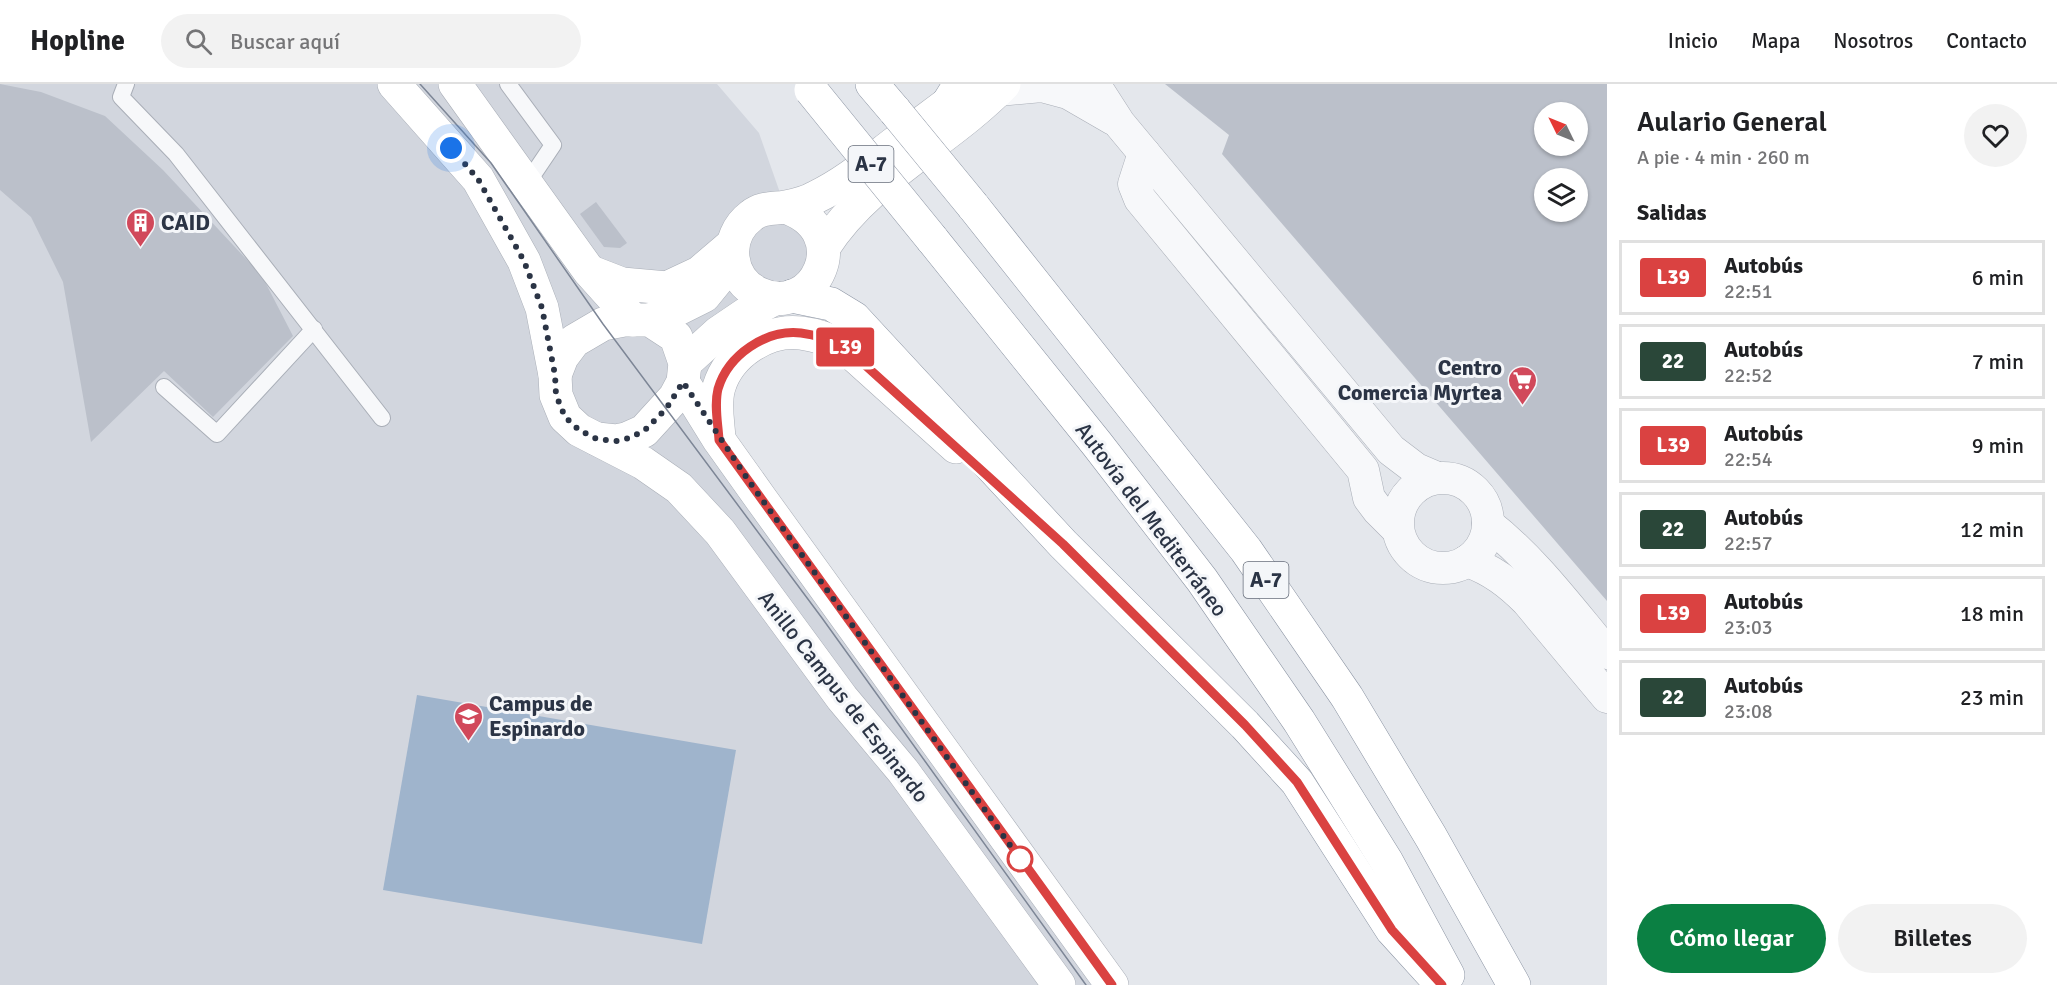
<!DOCTYPE html>
<html lang="es">
<meta charset="utf-8">
<style>
body{margin:0;font-family:Signika,sans-serif;background:#f2f2f2;color:#202124;height:100vh;display:flex;flex-direction:column;font-size:22px;white-space:nowrap}
*{box-sizing:border-box;margin:0}
p{font-size:20px;color:#757577}
.icon{flex:none;width:33px;height:33px;fill:none;stroke:currentColor;stroke-width:2;stroke-linecap:round;stroke-linejoin:round}
.map{position:relative;flex:1;overflow:hidden}
.drawer{display:flex;flex-direction:column;background:#fff;width:450px}
.drawer>*{flex:none}
.badge{padding:0 12px;border-radius:4px;font-size:21px;line-height:39px}
.needle{width:39px;rotate:313deg}
.tools{position:absolute;left:1534px;top:18px;display:grid;gap:12px}
.tools a{display:grid;place-items:center;width:54px;height:54px;border-radius:50%;background:#fff;box-shadow:0 2px 4px #0004;font-size:30px}
.you{position:absolute;width:30px;height:30px;margin:-15px;border:4px solid #fff;border-radius:50%;background:#1a73e8;box-shadow:0 0 0 9px #1a73e833}
.map>.badge{position:absolute;translate:-50% -50%;box-shadow:0 0 0 3px #fff}
h2{padding:0 30px;font-size:22px;line-height:54px}
.round{display:grid;place-items:center;flex:none;width:63px;height:63px;border-radius:32px;background:#f2f2f2}
.overview{display:flex;align-items:center;justify-content:space-between;height:102px;padding:0 30px}
h1{font-size:28px;font-weight:600;line-height:45px}
.action{display:flex;gap:12px;margin-top:auto;padding:12px 30px}
.action a{flex:1;height:69px;border-radius:36px;background:#0b8043;color:#fff;font-size:24px;font-weight:600;line-height:69px;text-align:center}
.action a+a{background:#f2f2f2;color:#202124}
ul{padding:0;list-style:none}
li{display:flex;align-items:center;gap:18px;height:75px;margin:0 12px 9px;padding:0 18px;border:3px solid #e0e0e0;border-radius:0px}
li div{flex:1}
li b{display:block;font-size:22px}
li em{font-style:normal}
li .badge{min-width:66px;font-weight:700;text-align:center}
header{display:flex;align-items:center;gap:36px;box-sizing:border-box;height:84px;padding:0 30px;background:#fff;border-bottom:2px solid #e0e0e0}
header strong{font-size:28px}
nav{display:flex;gap:33px;margin-inline-start:auto;font-size:21px}
.search{width:420px;height:54px;background:#f2f2f2;display:flex;align-items:center;gap:15px;box-sizing:border-box;padding:0 21px;border-radius:33px;color:#757577;font-size:22px}
main{display:flex;flex:1;min-height:0}
.map>svg:first-child{display:block}
</style>
<header>
<strong>Hopline</strong>
<div class="search"><svg class="icon" aria-label="search" viewBox="0 0 24 24"><circle cx="10" cy="10" r="6"/><path d="M15 15l6 6"/></svg>Buscar aquí</div>
<nav><a>Inicio</a><a>Mapa</a><a>Nosotros</a><a>Contacto</a></nav>
</header>
<main>
<div class="map">
<svg width="1607" height="901" viewBox="0 0 1607 901">
<rect width="100%" height="100%" fill="#e4e7ec"/>
<path fill="#d2d6de" d="M0 0H717L759 49 785 123 824 163 776 214 716 324 1112 901H0Z"/>
<path fill="#9fb4cc" d="M417 611 736 666 702 860 383 806Z"/>
<g fill="#bbc0ca" fill-rule="evenodd">
<path d="M0 0 41 8 105 32 163 86 262 192 293 252 213 333 164 287 91 358 63 198 31 133 0 106Z"/>
<path d="M1165 0H1607V517L1222 70 1229 51ZM1545 28H1578V62H1545ZM1545 94H1578V128H1545Z"/>
<path d="M596 118 627 159 620 164 604 163 580 130Z"/>
</g>
<g fill="none" stroke-linecap="round" stroke-linejoin="round">
<defs>
<g id="lane">
<path d="M126 0 121 13 176 70 382 334"/>
<path d="M508 0 553 61 526 101"/>
<path d="M164 303 217 350 314 245"/>
</g>
<g id="street">
<path d="M1094 0 1119 39 1391 366 1416 385 1437 394"/>
<path d="M998 6 1042 2 1068 9 1113 35"/>
<path d="M1144 69 1134 100 1140 115 1363 386 1369 414 1378 426 1397 445"/>
<circle cx="1443" cy="439" r="45"/>
<path d="M1488 440C1534 476 1569 524 1607 569"/>
<path d="M1467 477C1492 486 1509 499 1527 517L1607 613"/>
</g>
<g id="secondary">
<path d="M394 0 478 95 524 177 542 224 555 291 556 311 565 333 579 346 643 379 679 404 720 448 842 614 903 687 1059 901"/>
<path d="M455 0 589 187 633 236"/>
<path d="M785 123C858 148 814 235 760 210 728 196 723 153 751 132 762 123 773 125 786 123 796 121 808 118 816 113 845 99 870 78 895 59 921 39 947 21 972 1"/>
<path d="M824 163C868 94 948 58 1004 0"/>
<path d="M591 188 622 200 667 204 699 189 733 160"/>
<path d="M650 236 674 227 704 212 726 185"/>
<path d="M685 279 718 249 746 230 776 214"/>
<path d="M555 291 562 273 574 257 603 240 624 236H650L676 253 685 279 683 298 675 313 644 347 626 355 616 357 597 355"/>
<path d="M683 298 719 356 761 415 1112 901"/>
<path d="M719 354C718 338 714 319 719 303 729 270 766 245 801 249 817 251 831 256 845 263L956 363"/>
</g>
<g id="highway">
<path d="M872 0 895 27"/>
<path d="M948 19 960 0"/>
<path d="M973 122 1246 466 1347 613 1431 753 1514 901"/>
<path d="M932 155 1097 360 1202 496 1299 637 1387 778 1448 891"/>
<path d="M792 212 831 220 854 234 1063 460 1245 641 1297 698 1392 846 1442 901"/>
</g>
</defs>
<use href="#lane" stroke="#a9aeb7" stroke-width="18"/>
<use href="#street" stroke="#a9aeb7" stroke-width="33"/>
<use href="#secondary" stroke="#a9aeb7" stroke-width="34"/>
<use href="#highway" stroke="#8b94a3" stroke-width="34"/>
<use href="#lane" stroke="#f7f8fa" stroke-width="16"/>
<use href="#street" stroke="#f7f8fa" stroke-width="32"/>
<use href="#secondary" stroke="#fff" stroke-width="33"/>
<use href="#highway" stroke="#fff" stroke-width="33"/>
<path stroke="#7d8696" stroke-width="1.5" d="M420 0 491 79 603 240 822 534 1086 901"/>
<defs>
<g id="highway-bridge">
<path d="M811 6 932 155"/>
<path d="M895 27 973 122"/>
</g>
</defs>
<use href="#highway-bridge" stroke="#8b94a3" stroke-width="34" stroke-linecap="butt"/>
<use href="#highway-bridge" stroke="#fff" stroke-width="33"/>
</g>
<g fill="none" stroke-linecap="round" stroke-linejoin="round">
<defs>
<path id="line" d="M1112 901 719 356C718 339 714 321 718 305 728 271 766 245 801 249 817 251 831 256 845 263L1063 460 1245 641 1297 698 1392 846 1442 901"/>
</defs>
<use href="#line" stroke="#fff" stroke-width="14"/>
<use href="#line" stroke="#da4241" stroke-width="9"/>
<path stroke="#2b3445" stroke-width="6" stroke-dasharray="0 10.8" d="M451 64 478 95 524 177 542 224 555 291 556 311 565 333 579 346 597 355 616 357 626 355 644 347 666 325 683 298 751 400 1020 775"/>
</g>
<defs>
<symbol id="building-pin" viewBox="-11 -11 22 30"><path d="M0 17L-7.5 6A9.5 9.5 0 1 1 7.5 6Z" fill="#d1495b" stroke="#f4f6f9"/><path d="M-4-6H4V6H1V3H-1V6H-4ZM-2.5-4.3h1.7v1.8h-1.7ZM.8-4.3h1.7v1.8H.8ZM-2.5-1h1.7V.8h-1.7ZM.8-1h1.7V.8H.8Z" fill="#fff"/></symbol>
<symbol id="supermarket-pin" viewBox="-11 -11 22 30"><path d="M0 17L-7.5 6A9.5 9.5 0 1 1 7.5 6Z" fill="#d1495b" stroke="#f4f6f9"/><path d="M-6-5.5h2.5l.6 2H6L4.5 2H-2.5L-4.4-4H-6ZM-1.5 3.2a1.3 1.3 0 1 0 .1 0ZM3 3.2a1.3 1.3 0 1 0 .1 0Z" fill="#fff"/></symbol>
<symbol id="university-pin" viewBox="-11 -11 22 30"><path d="M0 17L-7.5 6A9.5 9.5 0 1 1 7.5 6Z" fill="#d1495b" stroke="#f4f6f9"/><path d="M0-5L7-2L0 1L-7-2ZM-4 1L0 2.5L4 1V4Q0 6-4 4Z" fill="#fff"/></symbol>
</defs>
<g fill-rule="evenodd">
<use href="#building-pin" x="124" y="122" width="33" height="45"/>
<use href="#supermarket-pin" x="1506" y="280" width="33" height="45"/>
<use href="#university-pin" x="452" y="616" width="33" height="45"/>
</g>
<circle fill="#fff" stroke="#da4241" stroke-width="3" cx="1020" cy="775" r="12"/>
<g text-anchor="middle" stroke-width="6" stroke-linejoin="round" paint-order="stroke">
<g fill="#f4f6f9" stroke="#676e7b" stroke-width="1.5">
<rect x="848.5" y="62" width="45" height="36" rx="4.5"/>
<rect x="1243.5" y="478" width="45" height="36" rx="4.5"/>
</g>
<g font-size="21" font-weight="bold" fill="#2b3445">
<text x="871" y="87">A-7</text>
<text x="1266" y="503">A-7</text>
</g>
<g font-size="22" font-weight="bold" fill="#2b3445" stroke="#f4f6f9" text-anchor="start">
<text x="161" y="146">CAID</text>
<text x="1502" y="291" text-anchor="end">Centro<tspan x="1502" dy="25">Comercia Myrtea</tspan></text>
<text x="489" y="627">Campus de<tspan x="489" dy="25">Espinardo</tspan></text>
</g>
<g font-size="22" fill="#2b3445" stroke="#f4f6f9">
<text transform="translate(1152 435) rotate(53)" y="8">Autovía del Mediterráneo</text>
<text transform="translate(844 612) rotate(52)" y="8">Anillo Campus de Espinardo</text>
</g>
</g>
</svg>
<div class="tools">
<a><svg class="needle" viewBox="-14 -14 28 28"><path d="M0-13l5 13h-10z" fill="#e53935"/><path d="M0 13l5-13h-10z" fill="#757577"/></svg></a>
<a><svg class="icon" aria-label="layers" viewBox="0 0 24 24"><path d="M12 4l9 5-9 5-9-5zM3 14l9 5 9-5"/></svg></a>
</div>
<div class="you" style="left:451px;top:64px"></div>
<b class="badge" style="left:845px;top:263px;background:#da4241;color:#fff">L39</b>
</div>
<section class="drawer">
<div class="overview"><div><h1>Aulario General</h1><p>A pie · 4 min · 260 m</p></div><a class="round"><svg class="icon" aria-label="heart" viewBox="0 0 24 24"><path d="M12 20l-8-8c-3-5 5-10 8-4 3-6 11-1 8 4z"/></svg></a></div>
<h2>Salidas</h2>
<ul>
<li><span class="badge" style="background:#da4241;color:#fff">L39</span><div><b>Autobús</b><p>22:51</p></div><em>6 min</em></li>
<li><span class="badge" style="background:#2a4739;color:#fff">22</span><div><b>Autobús</b><p>22:52</p></div><em>7 min</em></li>
<li><span class="badge" style="background:#da4241;color:#fff">L39</span><div><b>Autobús</b><p>22:54</p></div><em>9 min</em></li>
<li><span class="badge" style="background:#2a4739;color:#fff">22</span><div><b>Autobús</b><p>22:57</p></div><em>12 min</em></li>
<li><span class="badge" style="background:#da4241;color:#fff">L39</span><div><b>Autobús</b><p>23:03</p></div><em>18 min</em></li>
<li><span class="badge" style="background:#2a4739;color:#fff">22</span><div><b>Autobús</b><p>23:08</p></div><em>23 min</em></li>
</ul>
<div class="action"><a>Cómo llegar</a><a>Billetes</a></div>
</section>
</main>
